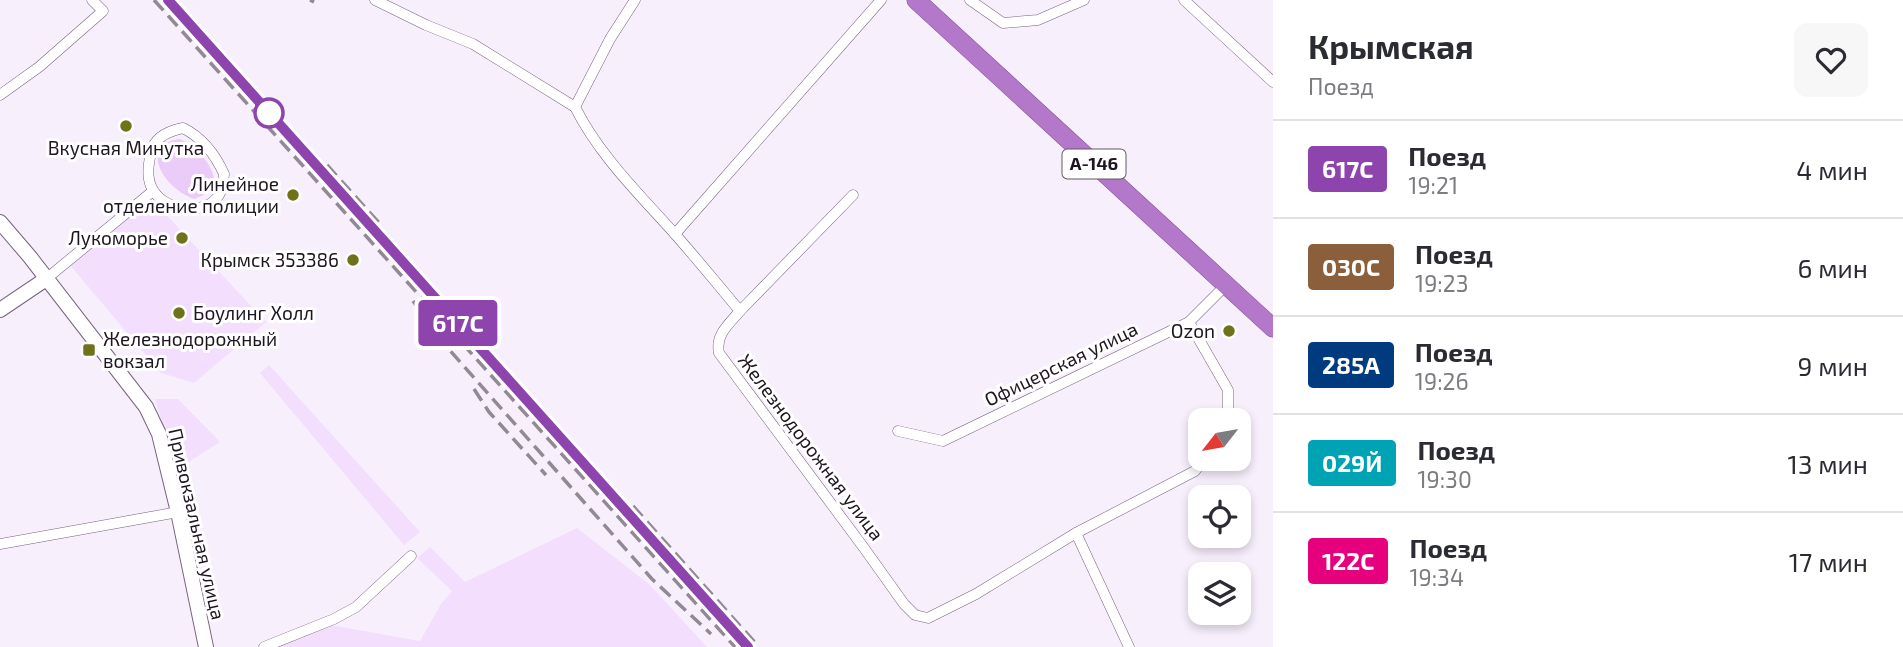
<!DOCTYPE html>
<html lang="ru">
<meta charset="utf-8">
<style>
body{margin:0;font-family:"Exo 2",sans-serif;background:#f7f7f7;color:#2b2b33;height:100vh;display:flex;flex-direction:column;font-size:26px;white-space:nowrap}
*{box-sizing:border-box;margin:0}
p{font-size:23px;color:#7c7c81}
.icon{flex:none;width:38px;height:38px;fill:none;stroke:currentColor;stroke-width:2;stroke-linecap:round;stroke-linejoin:round}
.map{position:relative;flex:1;overflow:hidden}
.side{display:flex;flex-direction:column;background:#fff;width:630px}
.side>*{flex:none}
.badge{padding:0 14px;border-radius:5px;font-size:24px;line-height:46px}
.needle{width:46px;rotate:239deg}
.buttons{position:absolute;left:1188px;top:408px;display:grid;gap:14px}
.buttons a{display:grid;place-items:center;width:63px;height:63px;border-radius:14px;background:#fff;box-shadow:0 4px 10px #0003;font-size:35px}
.map>.badge{position:absolute;translate:-50% -50%;box-shadow:0 0 0 4px #fff}
.round{display:grid;place-items:center;flex:none;width:74px;height:74px;border-radius:14px;background:#f7f7f7}
.overview{display:flex;align-items:center;justify-content:space-between;height:119px;padding:0 35px}
h1{font-size:33px;font-weight:700;line-height:52px}
ul{padding:0;list-style:none}
li{display:flex;align-items:center;gap:21px;height:98px;padding:0 35px;border-top:2px solid #e1e1e2}
li div{flex:1}
li b{display:block;font-size:26px}
li em{font-style:normal}
li .badge{min-width:77px;font-weight:700;text-align:center}
main{display:flex;flex:1;min-height:0}
.map>svg:first-child{display:block}
</style>
<main>
<div class="map">
<svg width="1273" height="647" viewBox="0 0 1273 647">
<rect width="100%" height="100%" fill="#f8effc"/>
<g fill="#f4defd">
<path d="M142 202 161 209 266 322 194 383 161 373 69 264Z"/>
<path d="M269 365 420 532 404 545 260 373Z"/>
<path d="M155 399H178L220 442 176 470Z"/>
<path d="M577 528 650 585 707 647H275L330 625 420 641 441 604 452 591 417 558 430 547 465 582Z"/>
</g>
<path fill="#ebcbf7" d="M179 139C193 142 220 171 213 186 210 193 201 196 195 199 166 191 136 145 179 139Z"/>
<g fill="none" stroke-linecap="round" stroke-linejoin="round">
<defs>
<g id="street">
<path d="M375 0 426 25 473 44 575 107C599 155 639 194 674 233 697 259 718 285 740 311 729 324 715 335 719 353L864 548 904 604 915 615 928 618 976 594 1076 533"/>
<path d="M970 0 1003 23 1038 20 1084 0"/>
<path d="M1184 0 1273 82"/>
<path d="M0 95 39 67 103 11 92 0"/>
<path d="M575 107 610 39 635 0"/>
<path d="M183 128C203 138 215 154 224 174 223 181 223 189 219 195 205 217 165 211 153 190 146 179 148 165 151 153 154 137 168 131 183 128Z"/>
<path d="M675 234 881 0"/>
<path d="M46 279 153 191"/>
<path d="M740 311 853 195"/>
<path d="M1189 322 1228 390V420"/>
<path d="M898 431 943 441 1189 322 1226 285"/>
<path d="M0 544 178 512"/>
<path d="M264 647 334 619 356 607 411 556"/>
<path d="M1129 647 1076 533 1195 471 1205 458"/>
</g>
<g id="secondary">
<path d="M0 222 30 257 146 407 159 434 178 512 206 647"/>
<path d="M0 310 46 279"/>
</g>
<path id="highway" d="M916 0 1273 328"/>
</defs>
<use href="#street" stroke="#77637f" stroke-width="11"/>
<use href="#secondary" stroke="#77637f" stroke-width="16"/>
<use href="#highway" stroke="#7e558e" stroke-width="19"/>
<use href="#street" stroke="#fff" stroke-width="10"/>
<use href="#secondary" stroke="#fff" stroke-width="14"/>
<use href="#highway" stroke="#b378c9" stroke-width="18"/>
<g stroke="#928995" stroke-width="3.5" stroke-dasharray="14 7" stroke-linecap="butt">
<path d="M154 0 735 647"/>
<path d="M168 0 330 180"/>
<path d="M310 0 314 2"/>
<path d="M327 165 381 225"/>
<path d="M365 219 636 522"/>
<path d="M413 301 446 346 652 579 711 634"/>
<path d="M474 389 489 412 546 475"/>
<path d="M633 506 759 647"/>
</g>
</g>
<g fill="none" stroke-linecap="round" stroke-linejoin="round">
<defs>
<path id="line" d="M168 0 748 647"/>
</defs>
<use href="#line" stroke="#fff" stroke-width="16"/>
<use href="#line" stroke="#8e44ad" stroke-width="10"/>
</g>
<circle fill="#fff" stroke="#8e44ad" stroke-width="3.5" cx="269" cy="113" r="14"/>
<g fill="#6f7218" stroke="#fff" stroke-width="2.5">
<circle cx="126" cy="126" r="7"/>
<circle cx="293" cy="195" r="7"/>
<circle cx="182" cy="238" r="7"/>
<circle cx="353" cy="260" r="7"/>
<circle cx="179" cy="313" r="7"/>
<circle cx="1229" cy="331" r="7"/>
<rect x="82" y="343" width="14" height="14" rx="3.5"/>
</g>
<g text-anchor="middle" stroke-width="6" stroke-linejoin="round" paint-order="stroke">
<rect fill="#fff" stroke="#615b63" stroke-width="2" x="1062.5" y="149.5" width="63" height="29" rx="5"/>
<g font-size="18" font-weight="bold" fill="#1d1520">
<text x="1094" y="170">А-146</text>
</g>
<g font-size="19" fill="#1d1520" stroke="#fff" text-anchor="end">
<text x="126" y="155" text-anchor="middle">Вкусная Минутка</text>
<text x="279" y="191">Линейное<tspan x="279" dy="22">отделение полиции</tspan></text>
<text x="168" y="245">Лукоморье</text>
<text x="339" y="267">Крымск 353386</text>
<text x="193" y="320" text-anchor="start">Боулинг Холл</text>
<text x="1215" y="338">Ozon</text>
<text x="103" y="346" text-anchor="start">Железнодорожный<tspan x="103" dy="22">вокзал</tspan></text>
</g>
<g font-size="19" fill="#1d1520" stroke="#fff">
<text transform="translate(1061 364) rotate(-26)" y="7">Офицерская улица</text>
<text transform="translate(811 447) rotate(53)" y="7">Железнодорожная улица</text>
<text transform="translate(197 524) rotate(77)" y="7">Привокзальная улица</text>
</g>
</g>
</svg>
<div class="buttons">
<a><svg class="needle" viewBox="-14 -14 28 28"><path d="M0-13l5 13h-10z" fill="#e53935"/><path d="M0 13l5-13h-10z" fill="#7c7c81"/></svg></a>
<a><svg class="icon" aria-label="locate" viewBox="0 0 24 24"><circle cx="12" cy="12" r="6"/><path d="M12 2v4M12 18v4M2 12h4M18 12h4"/></svg></a>
<a><svg class="icon" aria-label="layers" viewBox="0 0 24 24"><path d="M12 4l9 5-9 5-9-5zM3 14l9 5 9-5"/></svg></a>
</div>
<b class="badge" style="left:458px;top:323px;background:#8e44ad;color:#fff">617C</b>
</div>
<section class="side">
<div class="overview"><div><h1>Крымская</h1><p>Поезд</p></div><a class="round"><svg class="icon" aria-label="heart" viewBox="0 0 24 24"><path d="M12 20l-8-8c-3-5 5-10 8-4 3-6 11-1 8 4z"/></svg></a></div>
<ul>
<li><span class="badge" style="background:#8e44ad;color:#fff">617C</span><div><b>Поезд</b><p>19:21</p></div><em>4 мин</em></li>
<li><span class="badge" style="background:#8b5e3c;color:#fff">030C</span><div><b>Поезд</b><p>19:23</p></div><em>6 мин</em></li>
<li><span class="badge" style="background:#003b80;color:#fff">285А</span><div><b>Поезд</b><p>19:26</p></div><em>9 мин</em></li>
<li><span class="badge" style="background:#00a3b4;color:#fff">029Й</span><div><b>Поезд</b><p>19:30</p></div><em>13 мин</em></li>
<li><span class="badge" style="background:#e6007e;color:#fff">122С</span><div><b>Поезд</b><p>19:34</p></div><em>17 мин</em></li>
</ul>
</section>
</main>
